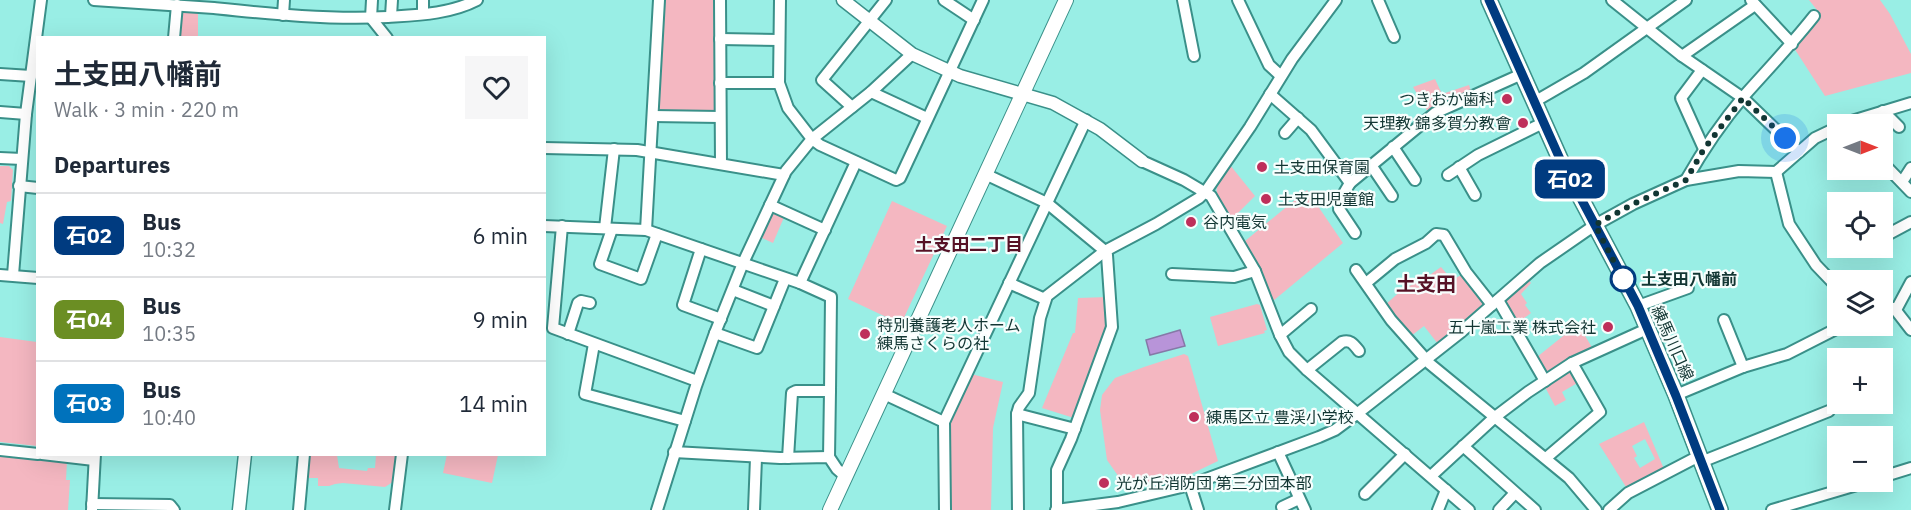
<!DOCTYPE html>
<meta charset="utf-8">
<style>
body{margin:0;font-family:"IBM Plex Sans","Noto Sans JP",sans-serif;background:#f6f6f7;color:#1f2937;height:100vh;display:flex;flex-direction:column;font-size:22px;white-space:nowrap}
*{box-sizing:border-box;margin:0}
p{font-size:20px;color:#747a83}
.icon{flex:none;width:33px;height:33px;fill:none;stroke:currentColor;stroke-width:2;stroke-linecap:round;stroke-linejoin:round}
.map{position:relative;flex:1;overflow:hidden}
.drawer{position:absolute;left:36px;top:36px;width:510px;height:420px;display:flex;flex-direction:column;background:#fff;border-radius:0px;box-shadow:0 6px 24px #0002}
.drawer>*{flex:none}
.badge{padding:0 12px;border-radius:9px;font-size:21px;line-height:39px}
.needle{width:39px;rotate:90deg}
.tools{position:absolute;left:1827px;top:114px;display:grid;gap:12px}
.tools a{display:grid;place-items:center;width:66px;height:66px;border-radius:0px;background:#fff;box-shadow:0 6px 24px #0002;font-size:30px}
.you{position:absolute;width:30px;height:30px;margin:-15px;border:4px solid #fff;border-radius:50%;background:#1a73e8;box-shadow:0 0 0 9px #1a73e833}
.map>.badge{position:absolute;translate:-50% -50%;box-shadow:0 0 0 3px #fff}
h2{padding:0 18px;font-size:22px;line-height:54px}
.round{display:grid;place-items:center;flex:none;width:63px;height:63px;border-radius:0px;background:#f6f6f7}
.summary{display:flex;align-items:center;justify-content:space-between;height:102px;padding:0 18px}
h1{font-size:28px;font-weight:700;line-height:45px}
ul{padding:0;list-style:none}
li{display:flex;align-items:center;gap:18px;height:84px;padding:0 18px;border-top:2px solid #e0e1e3}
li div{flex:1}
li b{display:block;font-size:22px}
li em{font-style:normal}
li .badge{min-width:66px;font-weight:700;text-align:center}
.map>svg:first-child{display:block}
</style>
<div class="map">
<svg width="1911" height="510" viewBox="0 0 1911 510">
<rect width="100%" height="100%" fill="#99eee5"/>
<g fill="#f4b7c1" fill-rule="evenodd">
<path d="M663 0H715V110L712 113 661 112 657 109Z"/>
<path d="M1809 0H1880L1890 14 1911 54V73L1825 96 1794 48 1821 15Z"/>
<path d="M184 10 198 11V37L178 38 180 13Z"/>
<path d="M1435 79 1442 94 1469 85 1471 91 1428 112 1413 87Z"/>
<path d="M1230 165 1255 196 1232 219C1214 190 1210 194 1230 165Z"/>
<path d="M0 166H9L13 170 11 201 7 202 3 224 0 223Z"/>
<path d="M1307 190 1343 243 1273 301 1245 241Z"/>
<path d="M892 201 947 226 901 324 848 299Z"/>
<path d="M774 210 785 215 773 243 760 237Z"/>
<path d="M1441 267 1452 280 1463 274 1484 300V306L1438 344 1424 326 1411 336 1385 305 1403 289 1424 279Z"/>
<path d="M1528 279 1531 283 1521 294 1527 303 1525 305 1531 313 1516 324 1505 304V299Z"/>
<path d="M1108 297 1109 328 1074 418 1042 408 1073 333H1075L1078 298Z"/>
<path d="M1257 304 1260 305 1267 330 1264 331 1265 333 1218 346 1210 317Z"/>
<path d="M1578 324 1593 349 1580 355 1577 354 1550 372H1547L1537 357Z"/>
<path d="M0 337 37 342V446L0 442Z"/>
<path d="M1184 354 1188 356 1218 461 1191 474 1140 485 1130 484 1121 480 1107 460 1100 410 1102 395 1115 378 1144 367Z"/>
<path d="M1568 371 1574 373 1579 382 1562 392 1566 400 1555 406 1545 387Z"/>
<path d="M971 374 1003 382 993 428 991 510H948V424Z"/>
<path d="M1644 422 1664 469 1626 487 1599 444ZM1645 439 1655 459 1640 468 1634 458 1637 456 1632 446Z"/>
<path d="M2 454 67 461 66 480H70L68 510H0V455Z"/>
<path d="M447 454 498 455 492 483 443 473Z"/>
<path d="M307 455H337L339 468 367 471 368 468H375L376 455H399L396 480 385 487 343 483 335 484 329 486H318V478H305Z"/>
</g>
<path fill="#b894d9" stroke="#8678a7" stroke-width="1.5" d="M1180 330 1185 346 1150 355 1146 340Z"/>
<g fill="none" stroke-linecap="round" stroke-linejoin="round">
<defs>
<g id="minor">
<path d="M94 0C134 3 174 5 214 8 272 14 329 20 388 17 418 15 450 14 477 0"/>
<path d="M372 0 371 18 387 38"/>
<path d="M720 0 721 164"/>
<path d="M780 0 779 83 788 108 812 139 820 145 896 180 900 178 983 0"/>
<path d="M944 0 974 20"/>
<path d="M1183 0 1194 56"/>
<path d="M1238 0 1269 65 1281 76"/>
<path d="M1378 0 1394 37"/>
<path d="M1612 0 1682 56 1743 98 1799 152"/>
<path d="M1751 0 1792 44"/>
<path d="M423 14V0"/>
<path d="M283 15 284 0"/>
<path d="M391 16 392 0"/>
<path d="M174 38 177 5"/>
<path d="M720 39 779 40"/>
<path d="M1682 56 1755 5"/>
<path d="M1702 70 1681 98 1704 149"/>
<path d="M0 74 31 76"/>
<path d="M720 83H779"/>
<path d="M871 92 927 118"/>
<path d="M1270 94 1311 130 1350 183 1435 113 1522 74"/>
<path d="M1534 102 1584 73 1686 0"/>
<path d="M852 107 822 80 886 0"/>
<path d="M1883 111 1899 127"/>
<path d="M0 112 26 114"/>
<path d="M653 116 720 117"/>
<path d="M1842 124 1911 103"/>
<path d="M1285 133 1298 118"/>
<path d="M1393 147 1415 180"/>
<path d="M544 148 637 150 784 175"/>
<path d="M0 158 22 159"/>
<path d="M1142 161 1184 180 1211 196 1255 271 1280 335 1289 352 1307 370 1469 510"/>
<path d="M1882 162 1911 192"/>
<path d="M1371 165 1392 196"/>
<path d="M1459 167 1475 195"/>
<path d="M1776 172 1789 224 1816 265 1838 288"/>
<path d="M985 174 1047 203 1105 251 1107 255 1112 327 1071 439 1057 470V510"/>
<path d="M1448 175 1478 155 1543 123"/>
<path d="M1686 180C1703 150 1722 122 1744 96 1768 69 1792 44 1814 16"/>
<path d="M1902 182 1911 168"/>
<path d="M1350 183 1340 200 1339 209 1355 233"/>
<path d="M19 186 38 188"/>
<path d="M770 205 825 230"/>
<path d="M544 226 646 230 800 283 831 297 830 391H796L792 393 788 458"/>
<path d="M562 226 553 328 697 381"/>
<path d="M605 228 614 149"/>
<path d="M612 229 600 264 641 279 657 234"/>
<path d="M646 230 659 0"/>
<path d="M1883 237 1911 222"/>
<path d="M701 249 683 305 721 319"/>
<path d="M1356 270 1391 320 1430 364 1569 478 1596 510"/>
<path d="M1172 274 1234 277 1255 271"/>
<path d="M0 275 38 278"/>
<path d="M13 275 26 114 41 0"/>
<path d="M800 283 856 162"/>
<path d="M1009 283 1045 299"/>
<path d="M1366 283 1395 259 1426 243 1436 234 1444 235 1466 272 1492 305"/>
<path d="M733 290 774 306"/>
<path d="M1498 300 1545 381"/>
<path d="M1638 306 1688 288"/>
<path d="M1882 308H1894L1911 330"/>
<path d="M1896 310 1911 282"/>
<path d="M1724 320 1743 367"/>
<path d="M715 333 757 348 785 279"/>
<path d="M568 334 578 303 581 301 590 303"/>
<path d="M1280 335 1311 309"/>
<path d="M594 344 585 394 685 421"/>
<path d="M1307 370 1342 342C1351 339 1354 345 1359 351"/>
<path d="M884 394 944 422"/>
<path d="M1676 395 1743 367 1787 354 1842 326"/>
<path d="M1017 414 1075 429"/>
<path d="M1463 446 1535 510"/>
<path d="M0 450 38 454"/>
<path d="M674 452 780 458 829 457 837 469 845 476"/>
<path d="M1278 452 1305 510"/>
<path d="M42 454 94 460"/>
<path d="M829 457 830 391"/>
<path d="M1546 458 1600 412 1572 363"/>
<path d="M1701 462 1829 411"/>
<path d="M1431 476 1495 417 1528 392 1572 363 1647 329"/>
<path d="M1882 477 1911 468"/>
<path d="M1190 485 1198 510"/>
<path d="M1365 494 1405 454"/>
<path d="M92 504 170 505 174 510"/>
<path d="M1282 507 1299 499"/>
<path d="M92 510 95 454"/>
<path d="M299 510 304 454"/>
<path d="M395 510 402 454"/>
<path d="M657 510 696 386 715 333 743 263 786 171 812 139 871 92 912 54"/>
<path d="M754 510 756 458"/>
<path d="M945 510 944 422 1086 120"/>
<path d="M1018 510 1017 414 1019 407 1029 393 1040 318 1047 296 1105 251 1156 224 1199 198 1206 191 1250 127 1292 59 1336 0"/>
<path d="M1056 510 1118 502 1190 485 1319 437 1335 430 1358 413 1461 332 1540 263 1595 225 1633 204 1686 180 1739 171 1776 172 1815 138 1838 127"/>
<path d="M1438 510 1446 490"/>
<path d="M1499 510 1515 493"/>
<path d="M1609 510 1628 493 1699 456"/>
<path d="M1772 510 1867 482"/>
</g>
<g id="tertiary">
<path d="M843 0 912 54 960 76 1053 103 1100 129 1142 161"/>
<path d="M239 510 245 454"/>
</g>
<path id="secondary" d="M830 510 1066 0"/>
<path id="primary" d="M1489 0 1560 159 1638 306 1676 395 1720 510"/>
</defs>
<use href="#minor" stroke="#3a9089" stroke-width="14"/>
<use href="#tertiary" stroke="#3a9089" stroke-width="15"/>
<use href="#secondary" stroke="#3a9089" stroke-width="16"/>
<use href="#primary" stroke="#3a9089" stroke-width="18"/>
<use href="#minor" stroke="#fff" stroke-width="10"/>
<use href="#tertiary" stroke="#fff" stroke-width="12"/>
<use href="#secondary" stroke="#fff" stroke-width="14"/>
<use href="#primary" stroke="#fff" stroke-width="15"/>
</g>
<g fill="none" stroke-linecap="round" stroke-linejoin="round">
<defs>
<path id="line" d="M1489 0 1560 159 1638 306 1676 396 1720 510"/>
</defs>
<use href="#line" stroke="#fff" stroke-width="14"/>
<use href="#line" stroke="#003b80" stroke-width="9"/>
<path stroke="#123633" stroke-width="6" stroke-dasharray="0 10.8" d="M1623 279 1595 225 1633 204 1686 180 1704 149 1743 98 1785 138"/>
</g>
<g fill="#be2f5b" stroke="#f7fefd" stroke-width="2">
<circle cx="1507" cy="99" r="6"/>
<circle cx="1523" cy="123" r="6"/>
<circle cx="1262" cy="167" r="6"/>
<circle cx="1266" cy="199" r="6"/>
<circle cx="1191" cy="222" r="6"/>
<circle cx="1608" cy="327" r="6"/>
<circle cx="865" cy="334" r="6"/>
<circle cx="1194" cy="417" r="6"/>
<circle cx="1104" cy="483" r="6"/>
</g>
<circle fill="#fff" stroke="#003b80" stroke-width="3" cx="1623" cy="279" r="12"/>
<g text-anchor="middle" stroke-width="4.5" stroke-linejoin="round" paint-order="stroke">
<g font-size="16" fill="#123633" stroke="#f7fefd" text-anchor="start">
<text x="1495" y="105" text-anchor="end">つきおか歯科</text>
<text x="1511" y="129" text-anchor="end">天理教 錦多賀分教會</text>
<text x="1274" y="173">土支田保育園</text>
<text x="1278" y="205">土支田児童館</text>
<text x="1203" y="228">谷内電気</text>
<text x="877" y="331">特別養護老人ホーム<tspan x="877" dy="18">練馬さくらの社</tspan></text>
<text x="1596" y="333" text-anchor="end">五十嵐工業 株式会社</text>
<text x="1206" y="423">練馬区立 豊渓小学校</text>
<text x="1116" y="489">光が丘消防団 第三分団本部</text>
</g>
<g font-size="16" font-weight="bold" fill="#123633" stroke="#f7fefd" text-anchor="start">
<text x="1641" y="285">土支田八幡前</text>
</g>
<g font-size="16" fill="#123633" stroke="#f7fefd">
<text transform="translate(1673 343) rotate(66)" y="6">練馬川口線</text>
</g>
<g font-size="18" font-weight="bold" fill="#561226" stroke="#f7fefd">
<text x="969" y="251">土支田二丁目</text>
</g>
<g font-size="20" font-weight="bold" fill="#561226" stroke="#f7fefd">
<text x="1426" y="291">土支田</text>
</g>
</g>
</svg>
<div class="tools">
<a><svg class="needle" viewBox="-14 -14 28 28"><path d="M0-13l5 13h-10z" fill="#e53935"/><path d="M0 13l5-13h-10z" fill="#747a83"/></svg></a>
<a><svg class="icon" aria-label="locate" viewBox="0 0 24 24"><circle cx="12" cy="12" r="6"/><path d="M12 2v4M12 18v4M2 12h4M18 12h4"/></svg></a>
<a><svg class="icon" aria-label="layers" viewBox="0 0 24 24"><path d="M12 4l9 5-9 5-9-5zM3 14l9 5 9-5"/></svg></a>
<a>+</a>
<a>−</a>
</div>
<div class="you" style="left:1785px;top:138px"></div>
<b class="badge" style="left:1570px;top:179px;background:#003b80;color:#fff">石02</b>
<section class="drawer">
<div class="summary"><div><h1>土支田八幡前</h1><p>Walk · 3 min · 220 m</p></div><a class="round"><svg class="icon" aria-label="heart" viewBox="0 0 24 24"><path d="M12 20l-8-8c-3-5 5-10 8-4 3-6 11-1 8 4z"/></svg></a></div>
<h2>Departures</h2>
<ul>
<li><span class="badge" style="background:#003b80;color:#fff">石02</span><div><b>Bus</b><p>10:32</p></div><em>6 min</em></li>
<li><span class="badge" style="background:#6b8e23;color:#fff">石04</span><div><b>Bus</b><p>10:35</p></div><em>9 min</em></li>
<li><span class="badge" style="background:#0072bc;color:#fff">石03</span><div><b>Bus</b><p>10:40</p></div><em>14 min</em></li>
</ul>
</section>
</div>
